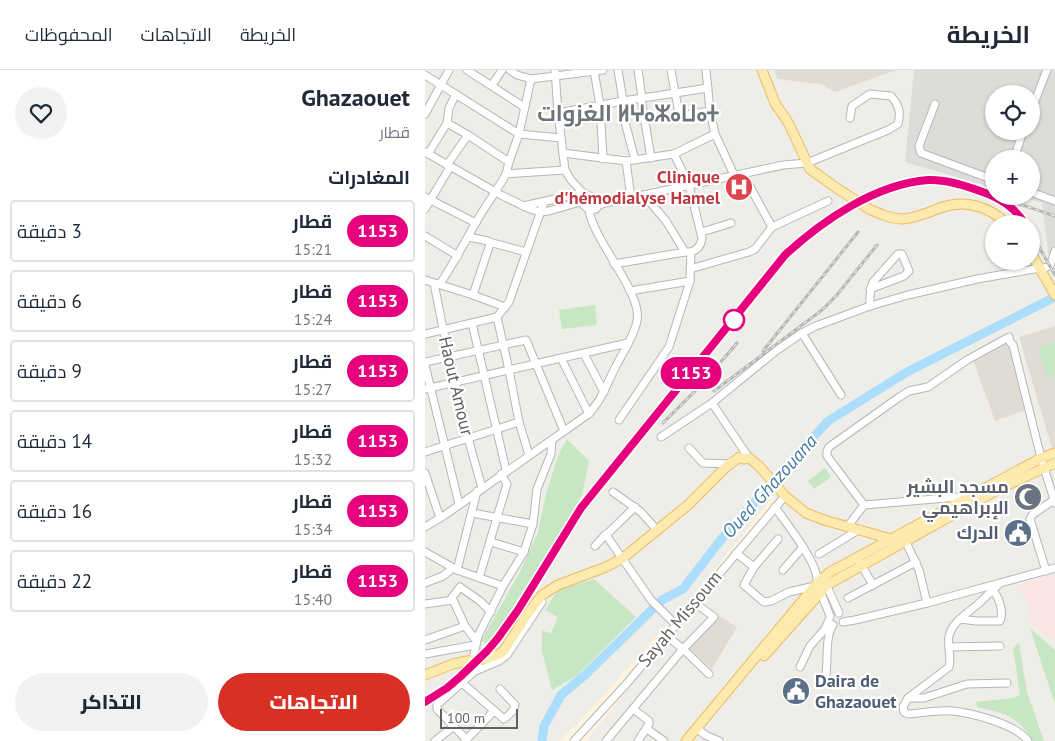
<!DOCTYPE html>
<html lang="ar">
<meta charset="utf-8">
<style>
body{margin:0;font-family:"PT Sans",Cairo,"Noto Sans Tifinagh",sans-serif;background:#f2f2f3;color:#1f2937;direction:rtl;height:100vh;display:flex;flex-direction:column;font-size:19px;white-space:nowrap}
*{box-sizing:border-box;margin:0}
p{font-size:16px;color:#747a83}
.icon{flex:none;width:28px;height:28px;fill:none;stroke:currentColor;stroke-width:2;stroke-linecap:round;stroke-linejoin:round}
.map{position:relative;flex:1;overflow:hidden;direction:ltr}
.sheet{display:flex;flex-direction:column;background:#fff;width:425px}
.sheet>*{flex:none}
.badge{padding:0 10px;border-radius:16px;font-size:18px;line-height:32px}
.buttons{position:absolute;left:560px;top:15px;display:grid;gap:10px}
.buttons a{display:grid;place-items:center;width:55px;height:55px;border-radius:50%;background:#fff;box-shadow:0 1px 4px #0004;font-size:25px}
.scale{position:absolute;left:15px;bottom:12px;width:78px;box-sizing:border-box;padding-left:5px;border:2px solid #5e6266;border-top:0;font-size:14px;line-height:18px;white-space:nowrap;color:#5e6266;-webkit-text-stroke:4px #fff;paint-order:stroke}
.map>.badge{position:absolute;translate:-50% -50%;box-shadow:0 0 0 2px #fff}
h2{padding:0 15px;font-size:19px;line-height:45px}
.round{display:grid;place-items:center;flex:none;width:52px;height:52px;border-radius:26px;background:#f2f2f3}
.summary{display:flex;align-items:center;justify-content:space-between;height:85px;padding:0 15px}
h1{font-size:24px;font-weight:800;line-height:38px}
.button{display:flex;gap:10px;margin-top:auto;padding:10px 15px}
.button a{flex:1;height:58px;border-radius:30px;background:#d93025;color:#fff;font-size:20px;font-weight:800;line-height:58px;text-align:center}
.button a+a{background:#f2f2f3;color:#1f2937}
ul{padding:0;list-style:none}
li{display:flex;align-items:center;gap:15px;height:62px;margin:0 10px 8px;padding:0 5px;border:2px solid #e0e1e3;border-radius:5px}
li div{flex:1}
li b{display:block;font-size:19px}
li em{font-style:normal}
li .badge{min-width:55px;font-weight:700;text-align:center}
header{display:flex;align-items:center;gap:30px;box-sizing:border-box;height:70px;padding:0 25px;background:#fff;border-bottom:1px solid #e0e1e3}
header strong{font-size:24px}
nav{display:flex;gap:28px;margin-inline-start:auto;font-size:18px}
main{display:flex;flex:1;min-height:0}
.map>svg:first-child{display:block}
</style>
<header>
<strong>الخريطة</strong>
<nav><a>الخريطة</a><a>الاتجاهات</a><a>المحفوظات</a></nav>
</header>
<main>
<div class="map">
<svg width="630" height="671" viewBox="0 0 630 671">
<rect width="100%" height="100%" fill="#efede7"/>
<path fill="#fdf3de" d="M348 426 353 434 161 671H134L152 654 275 518Z"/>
<path fill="#dedcd9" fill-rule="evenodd" d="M489 0H630V196L623 182 617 133 596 126H606V89H569V118L480 92ZM569 24H606V61H569Z"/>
<g fill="#dfdcd5">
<path d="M350 0H471L410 22 396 14 352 9Z"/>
<path d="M630 256V377L627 378 594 267Z"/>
<path d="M585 270 603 339 570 351 548 290Z"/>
<path d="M292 545 312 557 287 599 263 577Z"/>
</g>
<path fill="#fbe5e4" d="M630 505V571L608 554 596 514Z"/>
<g fill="#c7e6c4">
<path d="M170 235 172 255 137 259 134 240Z"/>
<path d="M630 272V306L622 308 613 277Z"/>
<path d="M142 369 164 391 157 425 95 537 64 574 56 571 95 502 113 462 121 424 133 386Z"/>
<path d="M400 398 406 407 389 419 383 411Z"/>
<path d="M169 509 211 547 151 606 127 620 117 581V560L126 564 133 547 120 540 133 520Z"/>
<path d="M605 558 630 580V634Z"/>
<path d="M594 573 602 622 619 671H608C593 647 580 642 553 638L551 632 588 628 595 625 588 578Z"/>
</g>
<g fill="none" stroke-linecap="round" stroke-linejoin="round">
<path stroke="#aadefc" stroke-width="9" d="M117 671 119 656 136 625 161 604 237 530 258 519 298 467 403 351 482 302 630 227"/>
<defs>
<g id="minor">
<path d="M42 0 99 37"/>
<path d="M130 0 133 43 140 100 146 110 158 123"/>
<path d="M193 0 198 31"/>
<path d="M213 0 217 28"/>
<path d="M246 0 254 44 260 45 285 41"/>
<path d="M281 0 285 41 290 64 309 105"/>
<path d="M169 1 175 35 178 89"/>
<path d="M0 5 94 64 136 68"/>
<path d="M106 9 178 0"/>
<path d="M67 15 77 0"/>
<path d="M216 28 226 88"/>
<path d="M510 34 494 76 496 83 569 110"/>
<path d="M606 41 622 0"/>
<path d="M133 43 198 31 283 18"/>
<path d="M0 44 24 0"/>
<path d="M200 52 210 90"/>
<path d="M22 53 24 38 31 24"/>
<path d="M0 82 76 125 105 139 115 142 124 141 155 132"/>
<path d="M138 83 201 91 206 128"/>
<path d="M3 84 22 53 43 65"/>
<path d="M589 89 598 61"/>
<path d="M201 91 249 84"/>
<path d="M22 95 43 65 84 92"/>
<path d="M81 104 84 92 94 64 106 9 92 5 85 0"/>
<path d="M318 104 347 157"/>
<path d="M156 122 174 130V135L171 139 164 140 152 129 153 124Z"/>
<path d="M606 122 630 131"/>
<path d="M219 125 241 151 260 182H266"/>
<path d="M0 127 51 153"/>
<path d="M174 135 191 130 219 125 358 95 382 93 463 60 473 54C476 42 474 35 466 26L445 24 427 36 425 48"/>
<path d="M98 136 153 124"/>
<path d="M0 139 25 97"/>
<path d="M277 162 306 153"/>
<path d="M0 166 33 186"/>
<path d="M44 167 63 171 65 174 48 225 80 237"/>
<path d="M64 172 101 182"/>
<path d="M189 194 260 182"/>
<path d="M265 199 324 182 330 179 347 157 403 131"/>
<path d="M616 199 625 196 630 181"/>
<path d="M0 210 48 225"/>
<path d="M9 213 18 259 43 368 57 418"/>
<path d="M15 214C28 194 39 174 50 154 60 136 72 121 81 104L140 100"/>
<path d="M205 221 265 211"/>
<path d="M445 236C445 227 444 221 448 212L473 184H477L484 201 479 206 445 219"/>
<path d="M47 253 81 400"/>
<path d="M377 263 416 325"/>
<path d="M0 264 72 247"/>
<path d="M159 284 179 322"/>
<path d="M136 288 164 344"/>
<path d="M0 292 101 270 139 361"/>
<path d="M0 295 34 434"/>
<path d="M0 319 203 273"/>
<path d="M194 350 244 277 265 211 266 182C273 180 276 175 277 168L264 115 249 84 290 64"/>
<path d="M236 367 287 333"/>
<path d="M264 378 278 393 304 394 306 392"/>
<path d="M0 382 94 352"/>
<path d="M104 385 94 352 84 300 72 247 84 232 119 132"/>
<path d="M324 388 287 333 352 280 377 263 391 256 445 236 483 225 552 209 615 198"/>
<path d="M0 403 15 448"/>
<path d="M188 422 216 442 232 460"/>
<path d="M439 435 402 386V381L404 377 473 328 484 321 503 317 542 290 584 267 585 272 588 275 616 388 630 433"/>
<path d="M210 437 181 465 226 530 251 555"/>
<path d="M350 437C361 453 395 495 392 513L405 546"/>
<path d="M47 443 108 454"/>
<path d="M423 456 439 435 545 426"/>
<path d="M0 457 20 445 162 345C177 331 182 313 191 296 198 282 209 267 212 251 218 223 169 172 164 140"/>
<path d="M480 470 494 500 502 533"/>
<path d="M66 472 99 482"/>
<path d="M170 476 181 464"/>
<path d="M0 482 32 500 78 516"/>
<path d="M311 483 329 497 353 469"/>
<path d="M394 484 435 459"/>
<path d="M434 491 448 515"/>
<path d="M329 497 319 515 339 532 346 531 364 522 390 516"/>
<path d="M32 500 52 421"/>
<path d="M358 500 378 477"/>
<path d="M621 501 605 449 607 445 630 429"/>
<path d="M54 508 82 414 76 404"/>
<path d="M400 512 414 543"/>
<path d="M0 513 18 506 28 498"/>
<path d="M573 515C566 521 560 528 553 534 543 543 527 552 524 566 522 576 527 587 524 597L483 628 478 637 479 642 483 644C497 643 512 640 527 641 547 643 591 654 603 671"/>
<path d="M423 528 491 492"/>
<path d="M26 529 35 517 55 531 66 542"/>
<path d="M0 534 28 530 40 556 51 570"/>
<path d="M535 549 551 551H575C579 542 574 526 567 520"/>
<path d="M418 552 430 550 502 533 630 498"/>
<path d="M242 566 258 579 284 604"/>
<path d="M0 570 40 556"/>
<path d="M524 577 575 576"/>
<path d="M0 584 50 575"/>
<path d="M48 589 53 566 78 516 99 482 108 454 112 419 126 384 127 370"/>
<path d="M375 597 385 576 400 559 404 550"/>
<path d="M401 605C403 591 400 566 408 555"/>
<path d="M36 612 79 649 88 641 90 635 75 619"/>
<path d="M483 628H499L542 614 582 613"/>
<path d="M208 639 224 651V654L213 671"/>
<path d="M272 658 280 665 294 671"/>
<path d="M222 659 239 671"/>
<path d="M42 670 12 639V635L50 601 74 591 82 585 117 532"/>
<path d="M10 671 29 656"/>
<path d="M40 671 69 641"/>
<path d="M149 671 203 612 360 426"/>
<path d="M181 671 258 579 289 547 270 533"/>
</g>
<g id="major">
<path d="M337 0 350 33 364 54 385 99 410 117"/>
<path d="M444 139C455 144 466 149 478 149 491 148 502 143 515 138 539 129 564 136 582 154"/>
<path d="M606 183 630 225"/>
<path d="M339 586 402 515 576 418 630 393"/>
<path d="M60 589 75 584 80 579 101 546 117 525 133 515 181 497 198 488 263 435 301 397 315 387 319 389 324 388 334 396 360 426 381 443 399 450 466 469 473 474"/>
<path d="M0 605 28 594 52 589"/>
<path d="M261 671 392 513 405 502 616 388 630 383"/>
</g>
</defs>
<use href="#minor" stroke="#b4b7ba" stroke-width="9"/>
<use href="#major" stroke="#ecbb63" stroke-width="11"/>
<use href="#minor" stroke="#fff" stroke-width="7"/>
<use href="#major" stroke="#fceaaf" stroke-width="9"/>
<defs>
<g id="rail">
<path d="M580 129 630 146"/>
<path d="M606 163 630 205"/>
<path d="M338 281 433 162"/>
<path d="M289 321 397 240 411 226 452 175"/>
<path d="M238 353 276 315 312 273"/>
<path d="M0 632 22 618 36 606 62 581 73 568 93 541 156 438 360 185C395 152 457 109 507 110 524 110 539 115 555 121 573 127 590 137 600 154"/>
</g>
</defs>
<use href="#rail" stroke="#b4b5b6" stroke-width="3"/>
<use href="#rail" stroke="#fff" stroke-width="1" stroke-dasharray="4" stroke-linecap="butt"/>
<defs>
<g id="major-bridge">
<path d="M410 117 444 139"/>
<path d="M52 589H60"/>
</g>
</defs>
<use href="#major-bridge" stroke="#ecbb63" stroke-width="11" stroke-linecap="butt"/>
<use href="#major-bridge" stroke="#fceaaf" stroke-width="9"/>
</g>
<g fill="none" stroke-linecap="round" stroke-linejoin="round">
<defs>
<path id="line" d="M0 632 22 618 36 606 62 581 73 568 93 540 156 438 360 185C398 150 451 114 503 110 521 109 539 115 555 121 573 127 590 137 600 154"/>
</defs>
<use href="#line" stroke="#fff" stroke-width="11"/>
<use href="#line" stroke="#e6007e" stroke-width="8"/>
</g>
<defs>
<symbol id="hospital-disc" viewBox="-11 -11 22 22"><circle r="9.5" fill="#e0444e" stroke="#fff"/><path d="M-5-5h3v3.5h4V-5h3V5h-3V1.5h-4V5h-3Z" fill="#fff"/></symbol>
<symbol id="mosque-disc" viewBox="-11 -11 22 22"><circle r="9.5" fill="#6b7280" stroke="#fff"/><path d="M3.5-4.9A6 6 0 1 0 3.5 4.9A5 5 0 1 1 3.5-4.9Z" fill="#fff"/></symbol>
<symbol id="civic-disc" viewBox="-11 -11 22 22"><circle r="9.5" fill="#5c6f8a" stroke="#fff"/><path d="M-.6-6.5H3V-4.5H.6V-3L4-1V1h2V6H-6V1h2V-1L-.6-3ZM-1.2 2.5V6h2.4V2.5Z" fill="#fff"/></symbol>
</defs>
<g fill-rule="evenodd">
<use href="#hospital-disc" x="298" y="101" width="32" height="32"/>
<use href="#mosque-disc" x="587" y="411" width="32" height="32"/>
<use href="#civic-disc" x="577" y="447" width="32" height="32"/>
<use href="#civic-disc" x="355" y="605" width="32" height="32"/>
</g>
<circle fill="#fff" stroke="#e6007e" stroke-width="2.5" cx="309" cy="250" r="10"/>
<g text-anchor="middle" stroke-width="4.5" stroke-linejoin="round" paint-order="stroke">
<g font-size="18" font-weight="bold" fill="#be3a42" stroke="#fff" text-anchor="end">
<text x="295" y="113">Clinique<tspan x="295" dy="21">d'hémodialyse Hamel</tspan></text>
</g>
<g font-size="18" fill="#5e6266" stroke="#fff">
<text transform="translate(31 316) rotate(77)" y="6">Haout Amour</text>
<text transform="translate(255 549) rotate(-50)" y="6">Sayah Missoum</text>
</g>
<g font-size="18" font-weight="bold" fill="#5b616d" stroke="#fff" text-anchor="end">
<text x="584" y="423">مسجد البشير<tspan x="584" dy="21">الإبراهيمي</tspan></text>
</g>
<g font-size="18" font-weight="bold" fill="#4e5e75" stroke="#fff" text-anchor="end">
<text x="574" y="469">الدرك</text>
<text x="390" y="617" text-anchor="start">Daira de<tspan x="390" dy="21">Ghazaouet</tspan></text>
</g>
<g font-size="19" font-style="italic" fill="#447aa5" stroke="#fff">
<text transform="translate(344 416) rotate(-48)" y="7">Oued Ghazouana</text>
</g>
<g font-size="22" font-weight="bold" fill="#6f7478" stroke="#fff">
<text x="203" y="51">الغزوات ⵍⵖⴰⵣⴰⵡⴰⵜ</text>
</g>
</g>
</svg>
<div class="buttons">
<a><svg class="icon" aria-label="locate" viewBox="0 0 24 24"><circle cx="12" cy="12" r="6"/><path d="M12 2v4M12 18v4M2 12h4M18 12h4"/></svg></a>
<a>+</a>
<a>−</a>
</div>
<div class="scale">100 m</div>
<b class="badge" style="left:266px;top:303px;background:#e6007e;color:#fff">1153</b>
</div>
<section class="sheet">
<div class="summary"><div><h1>Ghazaouet</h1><p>قطار</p></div><a class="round"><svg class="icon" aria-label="heart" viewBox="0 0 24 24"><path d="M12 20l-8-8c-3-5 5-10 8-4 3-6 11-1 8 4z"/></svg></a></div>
<h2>المغادرات</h2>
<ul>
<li><span class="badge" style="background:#e6007e;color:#fff">1153</span><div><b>قطار</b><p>15:21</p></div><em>3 دقيقة</em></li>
<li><span class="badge" style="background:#e6007e;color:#fff">1153</span><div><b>قطار</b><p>15:24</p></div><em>6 دقيقة</em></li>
<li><span class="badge" style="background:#e6007e;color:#fff">1153</span><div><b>قطار</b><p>15:27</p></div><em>9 دقيقة</em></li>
<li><span class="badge" style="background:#e6007e;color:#fff">1153</span><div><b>قطار</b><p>15:32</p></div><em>14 دقيقة</em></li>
<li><span class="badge" style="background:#e6007e;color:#fff">1153</span><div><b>قطار</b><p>15:34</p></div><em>16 دقيقة</em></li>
<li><span class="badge" style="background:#e6007e;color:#fff">1153</span><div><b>قطار</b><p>15:40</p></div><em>22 دقيقة</em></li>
</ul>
<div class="button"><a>الاتجاهات</a><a>التذاكر</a></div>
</section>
</main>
